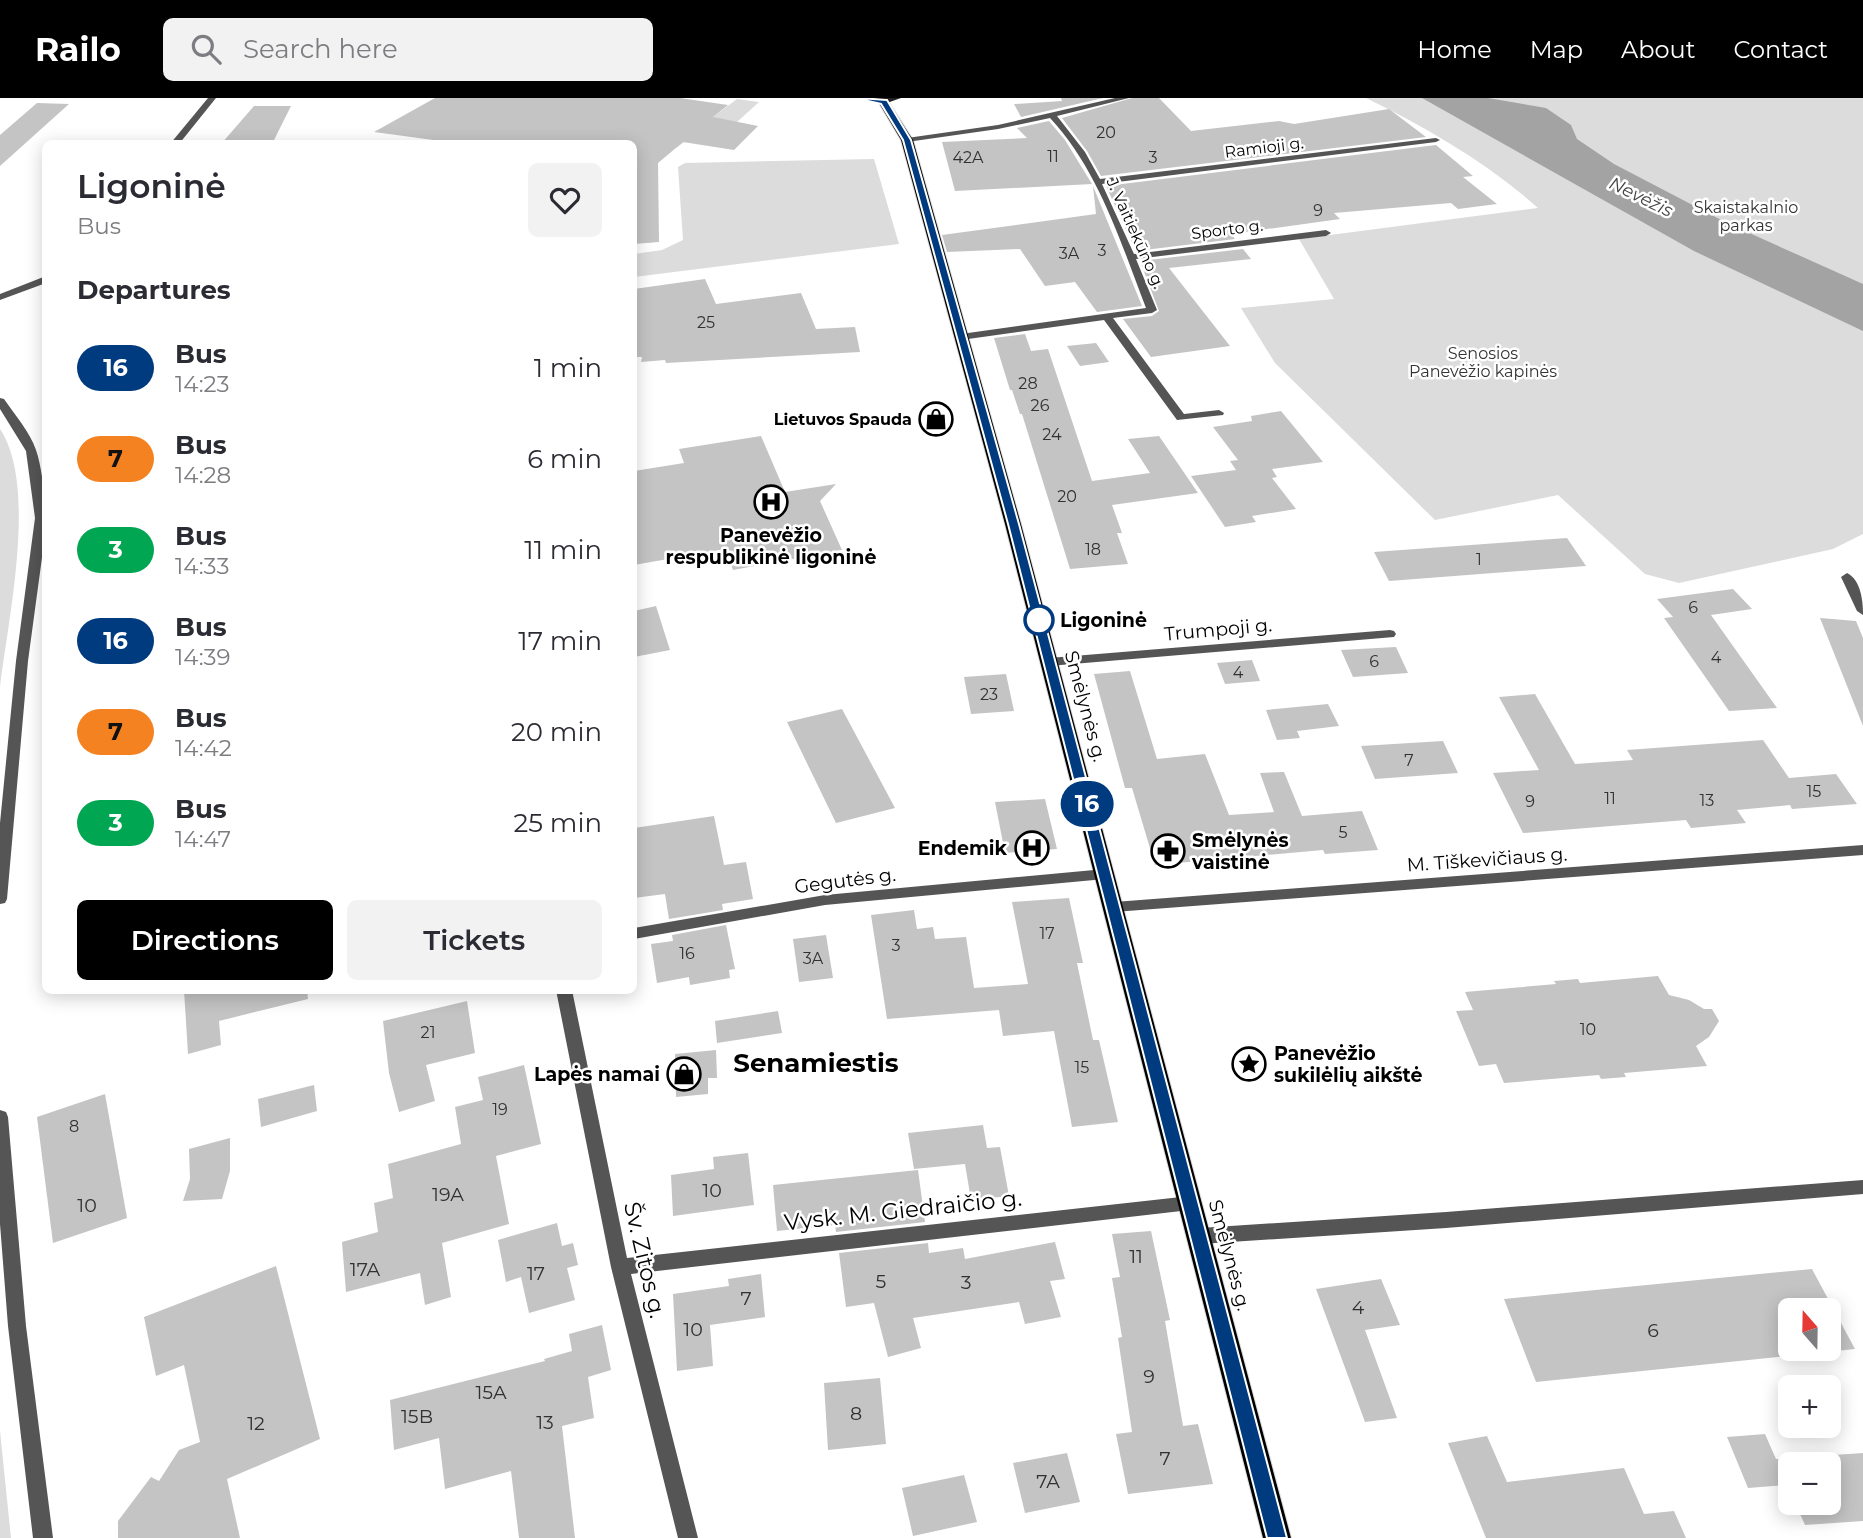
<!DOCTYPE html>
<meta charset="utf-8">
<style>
body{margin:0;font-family:Montserrat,sans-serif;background:#f2f2f3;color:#2b2b33;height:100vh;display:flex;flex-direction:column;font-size:26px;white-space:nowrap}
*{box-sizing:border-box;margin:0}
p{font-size:23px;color:#7c7c81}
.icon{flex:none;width:38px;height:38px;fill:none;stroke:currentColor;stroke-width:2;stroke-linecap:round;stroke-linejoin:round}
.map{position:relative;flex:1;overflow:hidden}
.panel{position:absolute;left:42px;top:42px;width:595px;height:854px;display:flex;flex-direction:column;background:#fff;border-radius:10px;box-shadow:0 4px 18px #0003}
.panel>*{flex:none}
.badge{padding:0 14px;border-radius:23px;font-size:24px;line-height:46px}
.needle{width:46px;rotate:340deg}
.controls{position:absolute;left:1778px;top:1200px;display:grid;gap:14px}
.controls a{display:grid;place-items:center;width:63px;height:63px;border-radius:10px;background:#fff;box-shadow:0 4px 18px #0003;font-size:35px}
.map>.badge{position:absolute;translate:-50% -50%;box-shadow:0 0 0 4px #fff}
h2{padding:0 35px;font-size:26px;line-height:63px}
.round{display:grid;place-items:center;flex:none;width:74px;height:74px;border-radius:10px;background:#f2f2f3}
.head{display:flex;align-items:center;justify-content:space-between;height:119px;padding:0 35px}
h1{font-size:33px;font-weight:600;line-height:52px}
.button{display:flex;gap:14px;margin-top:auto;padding:14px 35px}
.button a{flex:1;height:80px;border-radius:10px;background:#000;color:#fff;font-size:28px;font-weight:600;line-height:80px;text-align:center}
.button a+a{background:#f2f2f3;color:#2b2b33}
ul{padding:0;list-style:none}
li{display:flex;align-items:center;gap:21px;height:91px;padding:0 35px}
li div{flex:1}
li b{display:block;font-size:26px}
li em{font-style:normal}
li .badge{min-width:77px;font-weight:700;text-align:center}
header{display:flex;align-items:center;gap:42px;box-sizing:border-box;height:98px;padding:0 35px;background:#000;color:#fff}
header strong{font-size:33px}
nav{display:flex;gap:38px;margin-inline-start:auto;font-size:24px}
.search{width:490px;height:63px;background:#f2f2f3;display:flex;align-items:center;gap:18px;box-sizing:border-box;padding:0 24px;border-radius:10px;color:#7c7c81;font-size:26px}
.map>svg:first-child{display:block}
</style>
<header>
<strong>Railo</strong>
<div class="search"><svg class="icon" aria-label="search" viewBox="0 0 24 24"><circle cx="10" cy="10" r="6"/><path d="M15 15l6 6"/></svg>Search here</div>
<nav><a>Home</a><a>Map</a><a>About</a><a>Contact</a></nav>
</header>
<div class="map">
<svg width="1863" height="1440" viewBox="0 0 1863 1440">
<rect width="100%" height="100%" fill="#fff"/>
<g fill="#dcdcdc">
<path d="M1366 0H1863V436L1833 451 1679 485 1645 476 1558 397 1435 422 1275 265 1241 210 1334 201 1299 141 1538 110C1488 65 1427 30 1366 0Z"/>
<path d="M737 1 759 4 737 24 702 31 676 50 652 47 713 19Z"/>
<path d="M874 61 899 146 634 179V156L662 152 683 142 678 69 685 65Z"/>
<path d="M0 331C38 388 8 521 0 589Z"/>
<path d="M0 1332 1 1343 11 1440H0Z"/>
</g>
<path fill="#a3a3a3" d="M1422 0H1488L1546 10 1571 27 1577 41 1614 66 1727 125 1863 186V233L1694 153Z"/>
<g fill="#c4c4c4" fill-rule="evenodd">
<path d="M435 0H680L728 7 713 19 758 28 734 52 683 44 658 65 659 144 634 146V46H463L374 34Z"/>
<path d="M1061 0H1103L1021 19 1014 6 1062 3Z"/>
<path d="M1132 0H1159L1191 33 1279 23 1294 26 1389 11 1426 39 1101 78 1087 53 1062 20Z"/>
<path d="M37 5 69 6 0 68V37Z"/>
<path d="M254 8H291L272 46H221Z"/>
<path d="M1049 23 1065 42 1092 86 955 93 942 44 1027 40 1017 30Z"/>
<path d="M1436 47 1473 78 1463 79 1497 106 1458 111 1451 105 1334 115 1340 121 1231 136 1235 141 1136 153 1106 88Z"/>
<path d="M1093 88 1142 208 1097 214 1075 184 1045 188 1020 151 947 154 942 137 1096 116Z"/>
<path d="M1243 151 1251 161 1169 170 1230 248 1151 259 1123 221 1152 218 1159 213 1140 163Z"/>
<path d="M705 181 716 206 801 195 816 231 855 229 860 254 666 265 665 262 641 264 642 259H634V191Z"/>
<path d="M1025 236 1031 253 1048 251 1092 383 1150 375 1128 341 1159 338 1198 395 1112 407 1122 435H1117L1128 466 1070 471 1022 316H1020L1012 292H1010L994 240Z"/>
<path d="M1096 245 1109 264 1080 268 1067 248Z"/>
<path d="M1281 313 1323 364 1272 371 1277 379 1272 380 1296 411 1252 418 1256 424 1225 429 1191 378 1236 372 1230 363 1238 362 1213 329 1252 323 1251 318Z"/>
<path d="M761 338 785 394 836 386 820 403 842 452 733 472 725 451 634 467V373L684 365 679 351Z"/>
<path d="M1567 440 1586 468 1389 483 1374 454Z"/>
<path d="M1733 491 1752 511 1711 517 1777 610 1729 613 1664 520 1673 519 1657 501Z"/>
<path d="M656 508 670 552 634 559V513Z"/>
<path d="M1820 520 1856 523 1863 540V628Z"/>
<path d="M1396 549 1408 575 1353 579 1341 552Z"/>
<path d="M1252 562 1260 583 1225 586 1217 565Z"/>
<path d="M1130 573 1157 661 1205 656 1229 717 1274 714 1260 675 1284 674 1302 718 1362 713 1378 752 1325 756 1323 752 1155 767 1132 690H1125L1094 576Z"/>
<path d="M1006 576 1014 613 971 616 964 579Z"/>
<path d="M1535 596 1575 666 1633 662 1627 652 1763 642 1789 680 1836 676 1857 706 1792 711 1790 707 1737 712 1746 725 1691 730 1686 722 1523 735 1493 675 1539 672 1499 599Z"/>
<path d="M1328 606 1339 628 1297 633 1300 640 1277 642 1266 612Z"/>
<path d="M842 611 895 710 836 725 787 624Z"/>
<path d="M1443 643 1458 675 1375 681 1361 648Z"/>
<path d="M1045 701 1057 751 1005 755 995 704Z"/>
<path d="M714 718 724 767 746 764 753 801 722 806 723 812 669 821 665 796 634 800V730Z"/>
<path d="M1069 800 1083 865H1077L1093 942H1099L1118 1024 1072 1029 1054 933 1003 938 999 912 887 921 871 817 914 812 917 831 933 829 935 841 966 839 974 890 1028 886 1012 804Z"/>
<path d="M726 827 735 871 729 872 730 880 690 887 689 879 657 885 651 846 673 843 672 837Z"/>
<path d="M826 837 833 880 799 884 793 841Z"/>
<path d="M1658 878 1669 897 1689 902 1704 911H1712L1719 923 1709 939 1696 948 1707 968 1624 975 1626 979 1601 981 1599 977 1504 985 1496 966 1479 968 1456 913 1473 912 1465 894 1556 886 1554 883 1578 881 1580 885Z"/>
<path d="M184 892H307L308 901 219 923 221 947 188 956Z"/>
<path d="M467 903 475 955 426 967 435 1003 399 1014 389 975 383 923Z"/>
<path d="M778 913 782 935 717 945 715 923Z"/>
<path d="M716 952 717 980H708V996L676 999 675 956Z"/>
<path d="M524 967 541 1046 496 1058 509 1126 442 1145 451 1199 425 1207 420 1175 346 1194 342 1144 378 1134 374 1105 393 1100 388 1066 461 1046 455 1009 483 1002 478 979Z"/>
<path d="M314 987 317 1013 261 1029 258 1001Z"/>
<path d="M105 996 127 1120 53 1145 37 1019Z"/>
<path d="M983 1027 987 1050 1000 1049 1009 1098 971 1102 965 1066 914 1071 908 1035Z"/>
<path d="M230 1040V1073L222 1101 183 1103 190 1081 189 1051Z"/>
<path d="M748 1055 754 1107 673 1118 671 1077 714 1071 713 1059Z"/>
<path d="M918 1072 925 1124 836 1134 835 1127 777 1133 773 1087Z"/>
<path d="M557 1125 562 1148 573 1145 578 1167 567 1170 575 1202 529 1215 521 1179 506 1184 498 1142Z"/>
<path d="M1151 1133 1170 1222 1165 1223 1183 1328 1198 1326 1213 1386 1128 1396 1116 1336 1132 1334 1118 1240 1122 1239 1112 1180 1120 1179 1112 1136Z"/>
<path d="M1055 1144 1065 1181 1050 1183 1061 1219 1025 1226 1019 1204 913 1220 921 1250 888 1259 874 1205 846 1209 839 1155 928 1145 929 1155 963 1150 965 1161Z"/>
<path d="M276 1168 320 1341 227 1381 240 1440H118V1423L151 1379 159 1383 179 1352 200 1344 184 1267 156 1278 144 1219Z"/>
<path d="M1812 1171 1855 1251 1536 1284 1504 1201ZM1790 1213H1829V1251H1790Z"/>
<path d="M761 1176 765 1219 710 1227 713 1268 677 1273 673 1196 729 1188 728 1181Z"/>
<path d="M1381 1181 1400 1227 1365 1232 1397 1320 1365 1324 1316 1191Z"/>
<path d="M602 1227 611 1272 588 1279 594 1320 562 1328 575 1440H519L511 1373 445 1391 439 1340 394 1352 390 1302 545 1263 544 1261 572 1253 569 1236Z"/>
<path d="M880 1280 886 1346 828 1352 824 1285Z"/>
<path d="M1765 1336 1776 1361 1863 1355V1423L1805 1427 1795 1405H1829V1367H1790V1394L1787 1387 1748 1390 1727 1339Z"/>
<path d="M1487 1338 1507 1384 1624 1370 1644 1416 1674 1413 1686 1440H1486L1448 1345Z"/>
<path d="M1067 1355 1080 1404 1025 1415 1013 1365Z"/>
<path d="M964 1377 977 1424 913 1438 902 1390Z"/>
</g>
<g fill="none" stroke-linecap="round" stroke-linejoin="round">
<defs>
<path id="trunk" d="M876 0H886L913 42 1021 426 1291 1440H1263L1005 426 901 42Z"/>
</defs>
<use href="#trunk" stroke="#dbdbdb" stroke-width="2"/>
<g fill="#555" fill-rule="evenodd">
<path d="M208 0H216L179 46H170Z"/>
<path d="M1115 0H1129L1057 18 1085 54 1100 81 1436 40 1440 42 1436 44 1102 86 1134 156 1326 132 1331 135 1326 138 1136 161 1157 212 1152 215 1113 220 1184 316 1219 312 1224 315 1223 317 1177 322 1104 222 961 242 956 239 961 236 1146 210C1121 145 1098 71 1050 20L998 31 907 44 903 42 907 40 998 27Z"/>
<path d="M46 178V185L0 202V196Z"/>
<path d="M0 300 4 301C15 317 30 334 36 352 43 372 46 409 46 430L28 563 7 801 5 805 0 806V725L16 563 35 420 26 353 0 311Z"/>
<path d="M1847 475C1861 482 1863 503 1863 517L1857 513 1841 479Z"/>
<path d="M1390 532 1394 533 1396 536 1394 539 1049 568 1043 564 1049 560Z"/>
<path d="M1863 747V757L1114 814 1109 813 1107 809 1109 805 1114 804Z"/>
<path d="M1105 771 1112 776 1105 781 825 807 634 841V830L825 797Z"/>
<path d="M556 892H572L627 1160 1190 1098 1196 1100 1199 1105 1196 1110 1190 1112 631 1176 698 1440H678L611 1169Z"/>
<path d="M0 1012 6 1014 8 1019 26 1228 53 1440H33L8 1228 0 1126Z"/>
<path d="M1863 1082V1096L1446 1130 1200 1146 1194 1143 1191 1138 1194 1133 1200 1130 1446 1114Z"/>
</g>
<path fill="#222" fill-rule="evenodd" d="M855 0H901L884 6Z"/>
<use href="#trunk" fill="#000" fill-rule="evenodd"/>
</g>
<path fill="#003b80" stroke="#fff" stroke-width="2" d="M855 0H859L887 2 911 42 1019 426 1287 1440H1267L1008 426 903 42 881 6Z"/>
<defs>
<symbol id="shop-ring" viewBox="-11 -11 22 22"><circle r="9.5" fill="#fff" stroke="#000" stroke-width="1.5"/><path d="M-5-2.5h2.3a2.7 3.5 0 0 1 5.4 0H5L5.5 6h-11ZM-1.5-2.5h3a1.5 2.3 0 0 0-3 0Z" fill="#000"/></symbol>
<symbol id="hospital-ring" viewBox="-11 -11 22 22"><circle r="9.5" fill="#fff" stroke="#000" stroke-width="1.5"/><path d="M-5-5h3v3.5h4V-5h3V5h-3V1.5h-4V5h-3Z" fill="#000"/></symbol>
<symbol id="pharmacy-ring" viewBox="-11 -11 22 22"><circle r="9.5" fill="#fff" stroke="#000" stroke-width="1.5"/><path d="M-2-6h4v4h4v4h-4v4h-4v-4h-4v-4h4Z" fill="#000"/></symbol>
<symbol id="sight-ring" viewBox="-11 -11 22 22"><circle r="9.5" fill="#fff" stroke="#000" stroke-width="1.5"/><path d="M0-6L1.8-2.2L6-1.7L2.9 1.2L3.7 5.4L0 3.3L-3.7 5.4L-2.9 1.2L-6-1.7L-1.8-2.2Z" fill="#000"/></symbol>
</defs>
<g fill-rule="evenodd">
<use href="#shop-ring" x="917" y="302" width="38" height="38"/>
<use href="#hospital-ring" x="752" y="385" width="38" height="38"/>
<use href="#hospital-ring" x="1013" y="731" width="38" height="38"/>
<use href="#pharmacy-ring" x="1149" y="734" width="38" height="38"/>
<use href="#sight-ring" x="1230" y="947" width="38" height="38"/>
<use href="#shop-ring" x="665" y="957" width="38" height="38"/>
</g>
<circle fill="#fff" stroke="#003b80" stroke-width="3.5" cx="1039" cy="522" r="14"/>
<g text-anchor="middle" stroke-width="5" stroke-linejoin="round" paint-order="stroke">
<g font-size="16" fill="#313131">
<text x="1106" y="40">20</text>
<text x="1053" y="64">11</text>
<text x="968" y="65">42A</text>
<text x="1153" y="65">3</text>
<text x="1318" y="118">9</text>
<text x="1102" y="158">3</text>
<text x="1069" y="161">3A</text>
<text x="706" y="230">25</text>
<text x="1028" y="291">28</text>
<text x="1040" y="313">26</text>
<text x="1052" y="342">24</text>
<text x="1067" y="404">20</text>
<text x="1093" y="457">18</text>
<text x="1479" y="467">1</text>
<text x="1693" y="515">6</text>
<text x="1716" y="565">4</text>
<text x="1374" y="569">6</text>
<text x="1238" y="580">4</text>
<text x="989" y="602">23</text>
<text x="1409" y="668">7</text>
<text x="1814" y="699">15</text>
<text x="1610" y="706">11</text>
<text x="1707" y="708">13</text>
<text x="1530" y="709">9</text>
<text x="1343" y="740">5</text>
<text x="1047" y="841">17</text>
<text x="896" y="853">3</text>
<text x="687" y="861">16</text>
<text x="813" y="866">3A</text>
<text x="1588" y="937">10</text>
<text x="428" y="940">21</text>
<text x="1082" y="975">15</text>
<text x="500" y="1017">19</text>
<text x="74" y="1034">8</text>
</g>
<g font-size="16" fill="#000" stroke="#fff">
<text transform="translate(1264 49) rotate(-7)" y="6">Ramioji g.</text>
<text transform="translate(1227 131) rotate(-7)" y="6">Sporto g.</text>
<text transform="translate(1136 135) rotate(66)" y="6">J. Vaitiekūno g.</text>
</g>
<g font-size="16" fill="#333" stroke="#fff">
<text x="1746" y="115">Skaistakalnio<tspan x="1746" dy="18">parkas</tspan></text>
<text x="1483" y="261">Senosios<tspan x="1483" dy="18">Panevėžio kapinės</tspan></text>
</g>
<g font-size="16" font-weight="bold" fill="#000" stroke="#fff" text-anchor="end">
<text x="912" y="327">Lietuvos Spauda</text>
</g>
<g font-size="18" font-style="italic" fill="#444" stroke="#fff">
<text transform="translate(1641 99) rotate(26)" y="6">Nevėžis</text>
</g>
<g font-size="19" font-weight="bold" fill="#000" stroke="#fff" text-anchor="start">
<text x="771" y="444" text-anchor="middle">Panevėžio<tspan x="771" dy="22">respublikinė ligoninė</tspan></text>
<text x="1192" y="749">Smėlynės<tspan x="1192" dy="22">vaistinė</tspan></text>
<text x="1007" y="757" text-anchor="end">Endemik</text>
<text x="1274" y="962">Panevėžio<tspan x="1274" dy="22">sukilėlių aikštė</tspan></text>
<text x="660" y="983" text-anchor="end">Lapės namai</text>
</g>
<g font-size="19" font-weight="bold" fill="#000" stroke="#fff" text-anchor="start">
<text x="1060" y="529">Ligoninė</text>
</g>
<g font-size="19" fill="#000" stroke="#fff">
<text transform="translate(1218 531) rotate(-5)" y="7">Trumpoji g.</text>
<text transform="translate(1086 608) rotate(75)" y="7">Smėlynės g.</text>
<text transform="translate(1487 761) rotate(-4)" y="7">M. Tiškevičiaus g.</text>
<text transform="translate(845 782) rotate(-7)" y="7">Gegutės g.</text>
<text transform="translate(1230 1157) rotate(75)" y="7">Smėlynės g.</text>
</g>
<g font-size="19" fill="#313131">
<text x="712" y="1099">10</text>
<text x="448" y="1103">19A</text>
<text x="87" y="1114">10</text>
<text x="1136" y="1165">11</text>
<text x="365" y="1178">17A</text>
<text x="536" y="1182">17</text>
<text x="881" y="1190">5</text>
<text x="966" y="1191">3</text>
<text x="746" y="1207">7</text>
<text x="1358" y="1216">4</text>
<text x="693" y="1238">10</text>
<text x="1653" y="1239">6</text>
<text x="1149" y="1285">9</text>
<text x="491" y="1301">15A</text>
<text x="856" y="1322">8</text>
<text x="417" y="1325">15B</text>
<text x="545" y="1331">13</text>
<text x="256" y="1332">12</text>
<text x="1165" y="1367">7</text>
<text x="1048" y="1390">7A</text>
</g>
<g font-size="23" fill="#000" stroke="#fff">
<text transform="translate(903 1112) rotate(-6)" y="8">Vysk. M. Giedraičio g.</text>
<text transform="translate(645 1162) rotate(77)" y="8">Šv. Zitos g.</text>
</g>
<g font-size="26" font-weight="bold" fill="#000" stroke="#fff">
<text x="816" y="974">Senamiestis</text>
</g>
</g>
</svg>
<div class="controls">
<a><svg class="needle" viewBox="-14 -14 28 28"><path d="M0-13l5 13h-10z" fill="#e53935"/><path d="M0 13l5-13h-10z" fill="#7c7c81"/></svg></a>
<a>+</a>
<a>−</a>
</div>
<b class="badge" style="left:1087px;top:706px;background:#003b80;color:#fff">16</b>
<section class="panel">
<div class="head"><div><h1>Ligoninė</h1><p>Bus</p></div><a class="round"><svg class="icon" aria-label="heart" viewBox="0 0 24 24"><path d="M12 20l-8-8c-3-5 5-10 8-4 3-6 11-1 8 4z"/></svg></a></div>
<h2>Departures</h2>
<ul>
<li><span class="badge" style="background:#003b80;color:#fff">16</span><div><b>Bus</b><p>14:23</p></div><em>1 min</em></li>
<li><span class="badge" style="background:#f58220;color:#111">7</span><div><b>Bus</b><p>14:28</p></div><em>6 min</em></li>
<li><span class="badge" style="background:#00a651;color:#fff">3</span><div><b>Bus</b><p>14:33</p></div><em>11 min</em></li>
<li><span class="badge" style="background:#003b80;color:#fff">16</span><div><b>Bus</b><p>14:39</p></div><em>17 min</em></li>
<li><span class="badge" style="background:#f58220;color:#111">7</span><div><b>Bus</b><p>14:42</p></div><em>20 min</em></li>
<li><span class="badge" style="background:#00a651;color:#fff">3</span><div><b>Bus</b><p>14:47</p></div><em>25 min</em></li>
</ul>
<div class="button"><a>Directions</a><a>Tickets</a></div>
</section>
</div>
